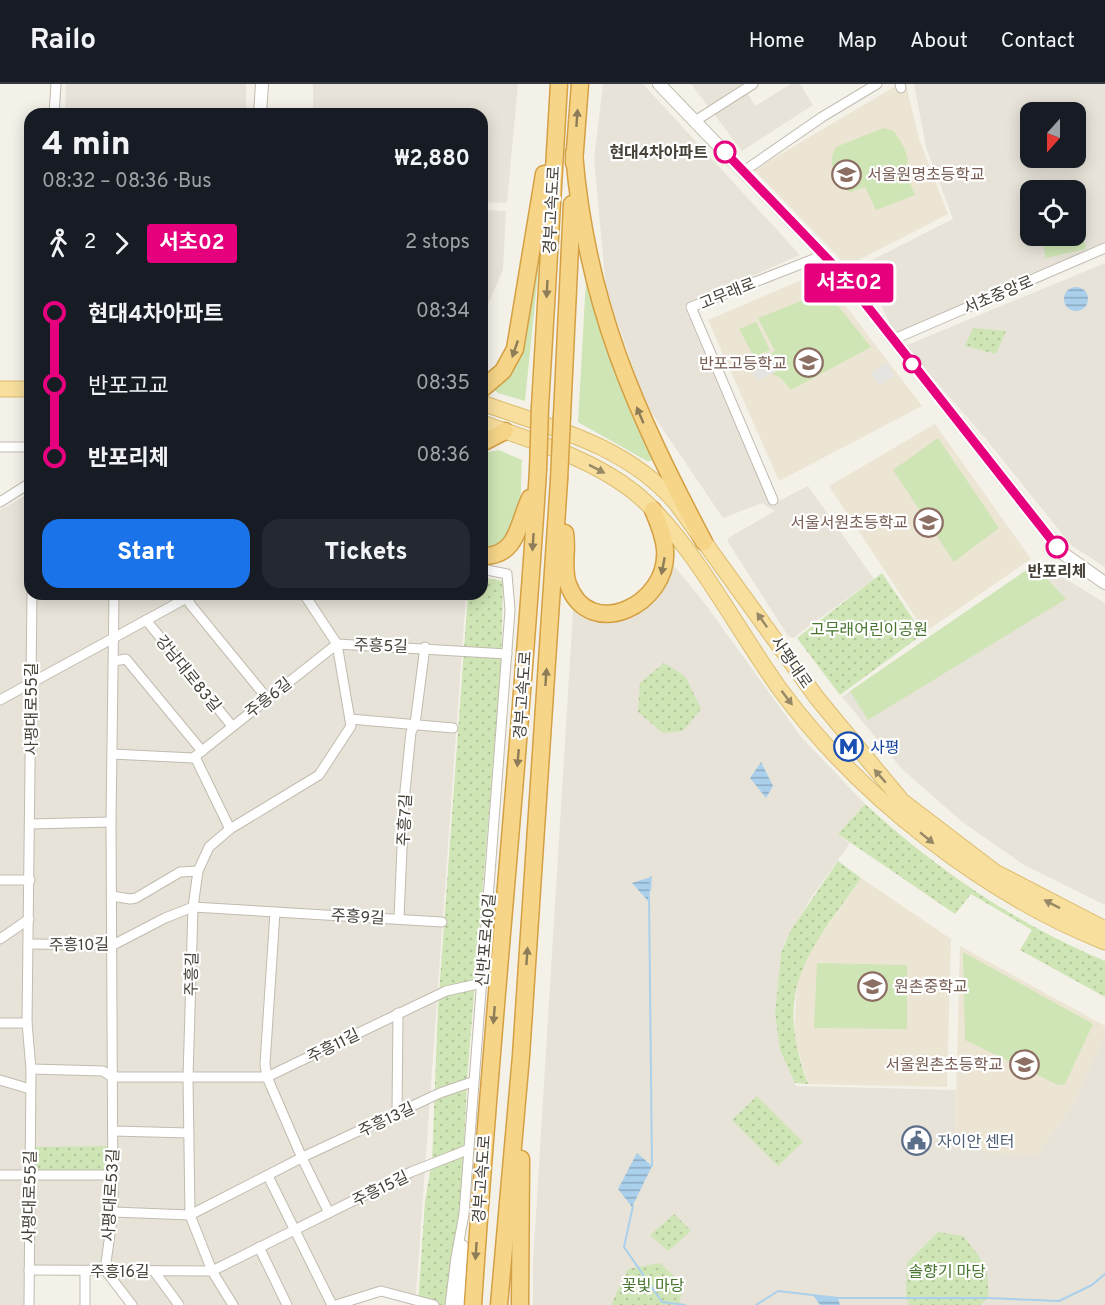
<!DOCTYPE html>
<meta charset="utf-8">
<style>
body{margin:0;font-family:Overpass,"Noto Sans KR",sans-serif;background:#242831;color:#f1f3f6;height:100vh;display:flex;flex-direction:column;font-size:22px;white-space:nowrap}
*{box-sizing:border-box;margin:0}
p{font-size:20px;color:#9ea1a6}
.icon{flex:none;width:33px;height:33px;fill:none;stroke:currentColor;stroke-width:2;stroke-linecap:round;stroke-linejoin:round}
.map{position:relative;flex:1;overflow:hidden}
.details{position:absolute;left:24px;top:24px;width:464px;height:492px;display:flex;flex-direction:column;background:#171b24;border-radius:18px;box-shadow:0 3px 15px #0003}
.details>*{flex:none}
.badge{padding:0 12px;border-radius:4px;font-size:21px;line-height:39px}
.needle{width:39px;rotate:201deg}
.buttons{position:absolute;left:1020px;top:18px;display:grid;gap:12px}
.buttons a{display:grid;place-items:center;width:66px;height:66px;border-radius:12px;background:#171b24;box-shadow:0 3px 15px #0003;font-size:30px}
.map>.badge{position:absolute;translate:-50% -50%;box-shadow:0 0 0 3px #fff}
.legs{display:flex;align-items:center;gap:9px;height:66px;padding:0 18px;font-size:20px}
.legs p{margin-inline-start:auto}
.summary{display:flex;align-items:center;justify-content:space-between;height:102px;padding:0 18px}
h1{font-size:33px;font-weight:800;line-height:45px}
.cta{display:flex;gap:12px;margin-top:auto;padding:12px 18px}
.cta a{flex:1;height:69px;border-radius:18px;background:#1a73e8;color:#fff;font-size:24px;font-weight:800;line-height:69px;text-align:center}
.cta a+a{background:#242831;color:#f1f3f6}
ul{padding:0 18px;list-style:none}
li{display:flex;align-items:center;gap:21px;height:72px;font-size:22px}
li i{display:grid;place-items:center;width:9px;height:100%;margin:0 8px;background:currentColor}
li i::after{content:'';width:15px;height:15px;margin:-8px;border:4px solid;border-radius:50%;background:#171b24}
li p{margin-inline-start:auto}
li:first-child i{background:linear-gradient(#0000 50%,currentColor 0)}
li:last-child i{background:linear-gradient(currentColor 50%,#0000 0)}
header{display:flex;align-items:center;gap:36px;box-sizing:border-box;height:84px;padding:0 30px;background:#171b24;border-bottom:2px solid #363941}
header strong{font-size:28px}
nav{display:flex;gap:33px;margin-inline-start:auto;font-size:21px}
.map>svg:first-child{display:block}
</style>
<header>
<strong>Railo</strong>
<nav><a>Home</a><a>Map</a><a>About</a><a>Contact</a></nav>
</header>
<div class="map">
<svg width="1105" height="1221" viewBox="0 0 1105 1221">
<defs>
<pattern id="park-dots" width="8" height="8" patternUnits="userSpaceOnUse" patternTransform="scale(1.5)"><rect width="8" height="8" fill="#cfe5b5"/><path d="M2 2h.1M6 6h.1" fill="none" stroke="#b3c69c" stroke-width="1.8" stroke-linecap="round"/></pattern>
<pattern id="water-rules" width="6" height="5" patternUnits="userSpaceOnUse" patternTransform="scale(1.5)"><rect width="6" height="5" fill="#aad0ec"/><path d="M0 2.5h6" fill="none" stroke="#8caac0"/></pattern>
</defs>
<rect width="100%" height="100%" fill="#f4f1e9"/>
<g fill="#e7e3d8" fill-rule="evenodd">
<path d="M66 0H246V30H65Z"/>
<path d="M313 0H518L507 119 482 118V30H313Z"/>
<path d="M603 0H643L800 171 684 222 766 413 777 418 808 402 874 495 793 554 788 552 728 458V454L775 427 762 419 723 434 645 319 606 204 594 75Z"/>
<path d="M691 0H742L755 22 791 0H800L813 21 742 67Z"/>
<path d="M914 0H1105V164L897 254 881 221 858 183 953 135 926 63ZM1030 28H1076V74H1030ZM1030 106H1076V152H1030Z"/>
<path d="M482 126 506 127 503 186 482 234Z"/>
<path d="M1105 179V483L1071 461 986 355 905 262Z"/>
<path d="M30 409V510H466L416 1211 384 1202 330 1221H138L109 1188 25 1186 24 1221H0V426Z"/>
<path d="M1038 478 1105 519V821L1024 781 961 737 901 684 842 613Z"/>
<path d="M674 482 703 517 802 654 865 720 838 750 850 759 809 817 786 856 781 869 775 930 780 966 796 1002 956 1006 955 1055 1036 1071 1068 1028 1105 953V1221H533V1179L573 527 583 534 605 539 628 535 656 517 664 505Z"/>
</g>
<g fill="#ece5d4">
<path d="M899 0H906L919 55 948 130 847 182 754 86Z"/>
<path d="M820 188 922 322 779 397 708 236Z"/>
<path d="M935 340 1031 475 925 548 829 402Z"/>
<path d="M861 794 951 855 947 1003 808 1000 794 953 797 896 811 866Z"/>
<path d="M960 862 1105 942V953L1068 1028 1036 1071 988 1069 955 1055Z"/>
</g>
<g fill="#cfe5b5">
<path d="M883 44 894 47C901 59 913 73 905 87L915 111 876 126 865 103 851 108C835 102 826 79 836 63Z"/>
<path d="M1076 122 1086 165 1046 174 1041 152H1076Z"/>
<path d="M542 150 525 317 498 309 493 305 508 293Z"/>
<path d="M587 178 649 360 652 377H647L578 338Z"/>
<path d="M826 207 871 263 791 306 781 294 772 290 779 286 770 270 775 267 758 234Z"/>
<path d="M756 238 770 266 754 273 739 245Z"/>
<path d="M938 354 999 444 954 478 893 386Z"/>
<path d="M499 366 522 376C519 413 528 457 482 465V369Z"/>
<path d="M1034 481 1066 515 868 636 850 607Z"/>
<path d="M963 868 1093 940 1065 1000 1058 1001 965 956Z"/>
<path d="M817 879 907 881V945L814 944Z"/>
</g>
<g fill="url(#park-dots)">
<path d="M973 244 1006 247 996 270 965 262Z"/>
<path d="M882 489 923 550 840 611 797 554Z"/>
<path d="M482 493 503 497 501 583 467 995 462 1108 447 1221H418L425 1117 432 1077 438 924 468 510H482Z"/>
<path d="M664 579 685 592 701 625 683 647 663 649 638 628 640 599Z"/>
<path d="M865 720C936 785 1016 840 1105 877V913L1020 866 1032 846 971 810 955 830 838 750Z"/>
<path d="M838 777 861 794C808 870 772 903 808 1000L795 999 780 966 775 930 781 869 791 846Z"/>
<path d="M757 1012 803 1058 778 1082 732 1036Z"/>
<path d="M113 1062V1089H29L30 1063Z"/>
<path d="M674 1130 691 1147 668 1167 650 1151Z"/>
<path d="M938 1148 963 1152C982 1176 990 1183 988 1214L980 1221H910L906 1215 907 1179Z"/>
<path d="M660 1179 683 1201 679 1221H611L628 1185Z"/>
</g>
<g fill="#e5e4e1">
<path d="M770 270 779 286 757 297 748 280Z"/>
<path d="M887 279 895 292 879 301 871 289Z"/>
</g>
<g fill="url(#water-rules)">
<circle cx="1076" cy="215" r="12"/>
<path d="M761 678 773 702 766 714 750 694Z"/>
<path d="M651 793 649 818 632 799Z"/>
<path d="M637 1069 652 1082 632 1123 618 1105Z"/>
<path d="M813 1211 838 1214 840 1221H820Z"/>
</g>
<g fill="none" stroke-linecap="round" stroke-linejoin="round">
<g stroke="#aad0ec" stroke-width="2">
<path d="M650 806 651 793"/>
<path d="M649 812 652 1082"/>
<path d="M633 1122 624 1163 662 1218 685 1221"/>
<path d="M756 1221 778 1207 838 1214H988L1059 1217 1092 1201 1105 1190"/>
</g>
<defs>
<g id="minor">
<path d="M900 0 901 4"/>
<path d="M54 30 56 0"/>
<path d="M695 37 753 0"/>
<path d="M744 87 822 33 877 0"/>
<path d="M892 256 1105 164"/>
<path d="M0 363H30"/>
<path d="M773 416 691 223 824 171"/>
<path d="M0 418 30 399"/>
<path d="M114 510 111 738 113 1128 105 1186 132 1221"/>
<path d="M186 510 190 520 266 613"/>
<path d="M146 536 232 642"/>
<path d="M114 577 126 575 202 667"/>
<path d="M0 616 194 510"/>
<path d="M350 635 453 644"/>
<path d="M112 670 193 674 337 560 507 570"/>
<path d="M195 673 230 745"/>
<path d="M30 740 111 738"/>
<path d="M0 796H30"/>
<path d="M112 812 130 815 136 814 180 788 198 787"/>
<path d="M275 828 265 980 267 993 302 1074 329 1129"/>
<path d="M399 834 404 717 411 648 415 640 425 563"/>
<path d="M0 855 29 835"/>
<path d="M28 860 113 861 165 834 193 823 442 838"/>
<path d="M0 939H27"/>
<path d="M31 985 103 987 112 993H267L446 907 482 899"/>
<path d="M0 996 30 1005"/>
<path d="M397 1029 398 929"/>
<path d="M113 1047 189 1049"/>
<path d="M0 1091H112"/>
<path d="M268 1092 332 1221"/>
<path d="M113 1128 190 1131 307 1071 440 1009 472 998"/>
<path d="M259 1163 287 1221"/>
<path d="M29 1186 212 1187 411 1088 467 1066"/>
<path d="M154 1187 179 1221"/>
<path d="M29 1221 31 985 27 939 32 510"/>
<path d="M85 1221V1187"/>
<path d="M233 1221 212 1187 190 1131 188 994 193 823 198 787 209 763 230 745 319 691 351 642 337 560 304 510"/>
<path d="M336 1221 381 1207 434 1221"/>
<path d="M450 1221 456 1173 464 1130 510 526 507 490 482 485"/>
<path d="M459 1221 463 1161"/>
</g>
<g id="tertiary">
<path d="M659 0 842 190 1061 468 1105 499"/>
<path d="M260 30 262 0"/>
</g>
<g id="primary">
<path d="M0 305H30"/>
<path d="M482 319C552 344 626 361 676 419L817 614 902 717 995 788 1105 845"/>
<path d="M482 339C533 357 591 374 634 408 692 455 737 547 782 608 860 713 984 810 1105 858"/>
</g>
<g id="trunk">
<path d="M574 69C586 219 635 327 704 458"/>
<path d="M574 79 580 0"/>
<path d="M482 305 503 287 515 265 544 90"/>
<path d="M540 323 559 0"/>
<path d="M562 332 572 120"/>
<path d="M482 359 505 347"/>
<path d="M565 449C568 466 562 484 568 500 589 559 670 521 665 465 664 451 658 438 653 426"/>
<path d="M482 472C518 473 518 439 530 414"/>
<path d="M473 1221C491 943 521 665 538 386"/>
<path d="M499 1221 521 972 559 396"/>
<path d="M520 1221 521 1075"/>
</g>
</defs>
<use href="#minor" stroke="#c2bbaf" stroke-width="11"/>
<use href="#tertiary" stroke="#c2bbaf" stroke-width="14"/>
<use href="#primary" stroke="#dcbd6f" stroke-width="17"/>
<use href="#trunk" stroke="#d4a043" stroke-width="19"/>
<use href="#minor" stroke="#fff" stroke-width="9"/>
<use href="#tertiary" stroke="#fff" stroke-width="12"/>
<use href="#primary" stroke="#f8df9e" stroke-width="15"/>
<use href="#trunk" stroke="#f6d588" stroke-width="16"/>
<defs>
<g id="trunk-bridge">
<path d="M538 386 540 323"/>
<path d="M559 396 562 332"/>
</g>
</defs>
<use href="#trunk-bridge" stroke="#d4a043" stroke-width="19" stroke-linecap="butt"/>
<use href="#trunk-bridge" stroke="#f6d588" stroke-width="16"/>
</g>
<defs><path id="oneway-solid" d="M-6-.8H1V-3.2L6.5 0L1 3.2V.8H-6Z" transform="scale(1.5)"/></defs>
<g fill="#8d7c58">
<use href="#oneway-solid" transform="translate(577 34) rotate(-86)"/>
<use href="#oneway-solid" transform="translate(547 205) rotate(93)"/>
<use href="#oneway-solid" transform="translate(515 265) rotate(109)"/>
<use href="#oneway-solid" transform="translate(640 331) rotate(-113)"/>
<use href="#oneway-solid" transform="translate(533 458) rotate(94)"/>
<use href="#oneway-solid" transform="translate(663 482) rotate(101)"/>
<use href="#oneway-solid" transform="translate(546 593) rotate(-86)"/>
<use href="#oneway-solid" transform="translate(518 674) rotate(95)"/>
<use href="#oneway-solid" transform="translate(527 872) rotate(-86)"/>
<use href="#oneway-solid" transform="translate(494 931) rotate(95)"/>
<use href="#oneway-solid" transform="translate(476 1167) rotate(94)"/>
</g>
<g fill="#978866">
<use href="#oneway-solid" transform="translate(597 385) rotate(27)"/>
<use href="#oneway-solid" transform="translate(762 536) rotate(-125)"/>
<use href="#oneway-solid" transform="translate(787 614) rotate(53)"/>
<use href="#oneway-solid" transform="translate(880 692) rotate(-131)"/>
<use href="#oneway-solid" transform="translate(927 754) rotate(39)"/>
<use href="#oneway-solid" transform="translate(1052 820) rotate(-153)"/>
</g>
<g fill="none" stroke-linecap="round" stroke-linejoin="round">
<defs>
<path id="line-1" d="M725 68 842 190 1057 463"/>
</defs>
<use href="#line-1" stroke="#fff" stroke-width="14"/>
<use href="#line-1" stroke="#e6007e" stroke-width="9"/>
</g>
<defs>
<symbol id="school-ring" viewBox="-11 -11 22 22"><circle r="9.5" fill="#fff" stroke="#8d6e63" stroke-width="1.5"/><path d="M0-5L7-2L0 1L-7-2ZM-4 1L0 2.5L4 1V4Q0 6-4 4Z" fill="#8d6e63"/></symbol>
<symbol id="metro-ring" viewBox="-11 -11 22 22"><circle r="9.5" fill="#fff" stroke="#1a4fb4" stroke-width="1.5"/><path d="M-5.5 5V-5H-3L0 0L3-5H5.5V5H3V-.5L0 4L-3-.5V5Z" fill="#1a4fb4"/></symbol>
<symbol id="civic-ring" viewBox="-11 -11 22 22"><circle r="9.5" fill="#fff" stroke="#5c6f8a" stroke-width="1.5"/><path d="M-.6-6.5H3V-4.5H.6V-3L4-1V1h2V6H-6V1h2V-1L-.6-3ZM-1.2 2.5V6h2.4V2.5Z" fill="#5c6f8a"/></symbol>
</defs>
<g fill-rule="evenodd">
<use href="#school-ring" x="830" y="74" width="33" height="33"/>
<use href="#school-ring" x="792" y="262" width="33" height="33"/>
<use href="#school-ring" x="912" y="422" width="33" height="33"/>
<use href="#metro-ring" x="832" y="646" width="33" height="33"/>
<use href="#school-ring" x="856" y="886" width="33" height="33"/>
<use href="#school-ring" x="1008" y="964" width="33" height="33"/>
<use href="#civic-ring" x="900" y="1040" width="33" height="33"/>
</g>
<g fill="#fff" stroke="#e6007e" stroke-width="3">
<circle cx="725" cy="68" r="10"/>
<circle cx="912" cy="280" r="8"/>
<circle cx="1057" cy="463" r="10"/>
</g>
<g text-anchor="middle" stroke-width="4.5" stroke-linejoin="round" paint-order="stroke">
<g font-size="16" font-weight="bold" fill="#474138" stroke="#fff" text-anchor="end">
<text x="708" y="74">현대4차아파트</text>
<text x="1057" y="493" text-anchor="middle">반포리체</text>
</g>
<g font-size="16" fill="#785e54" stroke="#fff" text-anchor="end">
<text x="867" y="96" text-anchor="start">서울원명초등학교</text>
<text x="787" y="285">반포고등학교</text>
<text x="908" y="444">서울서원초등학교</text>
<text x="894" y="908" text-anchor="start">원촌중학교</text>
<text x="1003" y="986">서울원촌초등학교</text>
</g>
<g font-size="16" fill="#474138" stroke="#fff">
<text transform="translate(551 126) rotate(-87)" y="6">경부고속도로</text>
<text transform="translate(727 209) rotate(-22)" y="6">고무래로</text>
<text transform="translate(998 210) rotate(-23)" y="6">서초중앙로</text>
<text transform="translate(381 561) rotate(2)" y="6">주흥5길</text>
<text transform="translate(792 578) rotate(55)" y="6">사평대로</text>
<text transform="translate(189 589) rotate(51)" y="6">강남대로83길</text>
<text transform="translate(522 611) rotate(-86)" y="6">경부고속도로</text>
<text transform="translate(268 613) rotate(-38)" y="6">주흥6길</text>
<text transform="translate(31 625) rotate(-90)" y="6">사평대로55길</text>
<text transform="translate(404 736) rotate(-87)" y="6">주흥7길</text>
<text transform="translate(358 832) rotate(3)" y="6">주흥9길</text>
<text transform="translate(485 856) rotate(-85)" y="6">신반포로40길</text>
<text transform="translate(79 860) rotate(-1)" y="6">주흥10길</text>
<text transform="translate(191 890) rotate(-89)" y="6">주흥길</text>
<text transform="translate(333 961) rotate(-26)" y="6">주흥11길</text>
<text transform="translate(386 1035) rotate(-25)" y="6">주흥13길</text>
<text transform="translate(481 1095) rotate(-86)" y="6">경부고속도로</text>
<text transform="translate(380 1104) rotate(-26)" y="6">주흥15길</text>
<text transform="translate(110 1111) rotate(-87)" y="6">사평대로53길</text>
<text transform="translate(29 1113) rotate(-89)" y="6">사평대로55길</text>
<text x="120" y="1193">주흥16길</text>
</g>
<g font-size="16" fill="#49762f" stroke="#fff">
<text x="869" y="551">고무래어린이공원</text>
<text x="947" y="1193">솔향기 마당</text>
<text x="653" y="1207">꽃빛 마당</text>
</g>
<g font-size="16" fill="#164399" stroke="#fff" text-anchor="start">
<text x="870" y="669">사평</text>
</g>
<g font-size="16" fill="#4e5e75" stroke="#fff" text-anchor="start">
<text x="937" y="1063">자이안 센터</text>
</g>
</g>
</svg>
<div class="buttons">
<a><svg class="needle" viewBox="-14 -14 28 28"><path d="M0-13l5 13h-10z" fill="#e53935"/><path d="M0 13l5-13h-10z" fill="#9ea1a6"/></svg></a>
<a><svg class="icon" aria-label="locate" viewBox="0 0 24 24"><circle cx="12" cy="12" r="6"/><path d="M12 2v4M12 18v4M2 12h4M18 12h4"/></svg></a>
</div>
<b class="badge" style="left:849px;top:199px;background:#e6007e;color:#fff">서초02</b>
<section class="details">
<div class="summary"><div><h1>4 min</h1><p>08:32 – 08:36 · Bus</p></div><b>₩2,880</b></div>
<div class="legs"><svg class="icon" aria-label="walk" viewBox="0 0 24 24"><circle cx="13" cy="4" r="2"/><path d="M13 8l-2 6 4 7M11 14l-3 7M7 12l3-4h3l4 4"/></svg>2<svg class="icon" aria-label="forward" viewBox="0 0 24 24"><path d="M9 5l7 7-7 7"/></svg><b class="badge" style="background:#e6007e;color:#fff">서초02</b><p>2 stops</p></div>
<ul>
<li><i style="color:#e6007e"></i><b>현대4차아파트</b><p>08:34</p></li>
<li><i style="color:#e6007e"></i><span>반포고교</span><p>08:35</p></li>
<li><i style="color:#e6007e"></i><b>반포리체</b><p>08:36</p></li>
</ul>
<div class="cta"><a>Start</a><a>Tickets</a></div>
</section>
</div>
